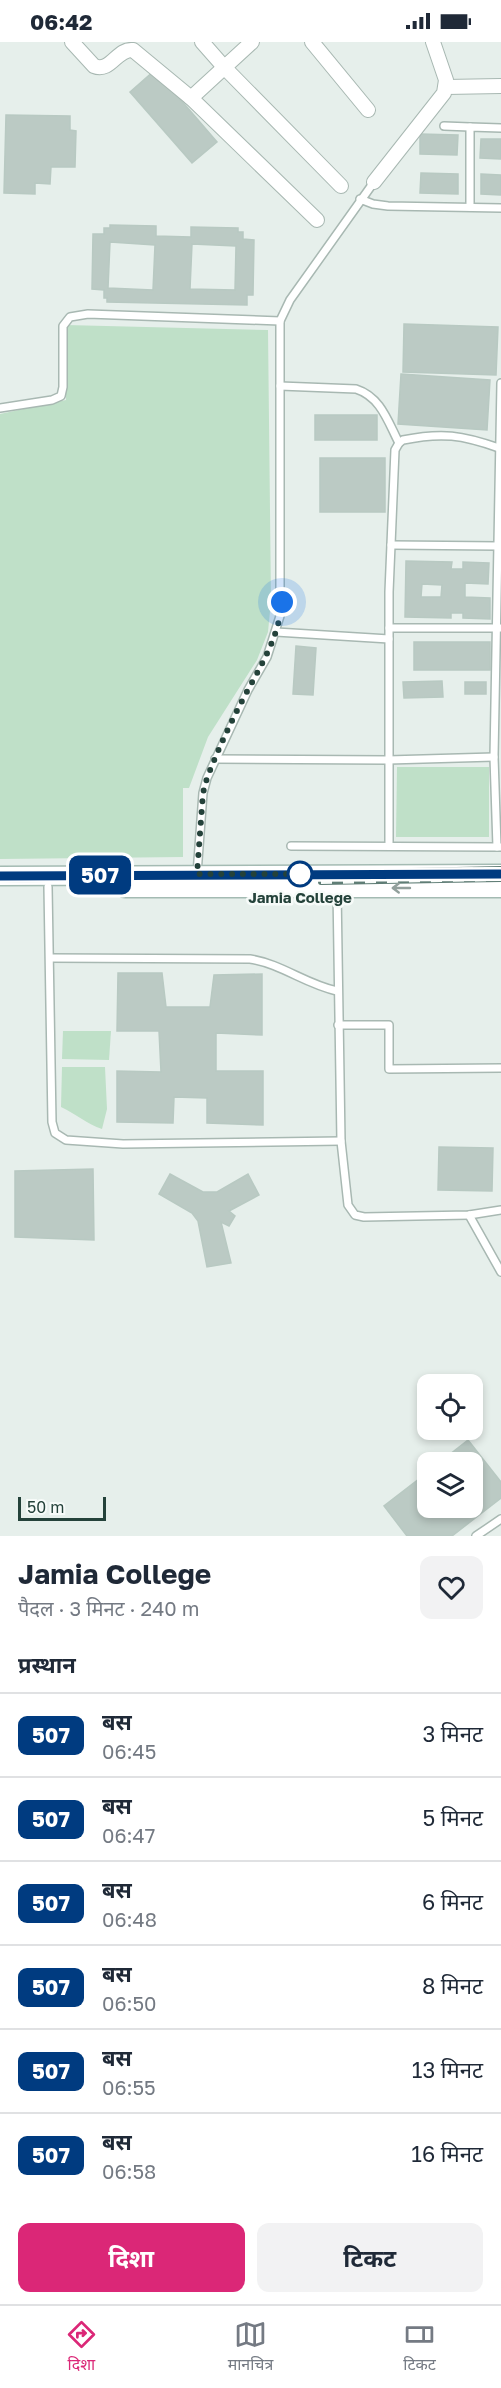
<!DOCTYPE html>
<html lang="hi">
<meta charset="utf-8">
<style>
body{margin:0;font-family:"Golos Text","Noto Sans Devanagari",sans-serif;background:#f2f2f3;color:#1f2937;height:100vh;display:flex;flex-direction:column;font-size:22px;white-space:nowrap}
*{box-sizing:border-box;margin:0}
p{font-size:20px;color:#747a83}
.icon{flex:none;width:33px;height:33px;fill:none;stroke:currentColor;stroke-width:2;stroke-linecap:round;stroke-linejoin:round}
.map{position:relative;height:1494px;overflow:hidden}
.side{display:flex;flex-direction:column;background:#fff;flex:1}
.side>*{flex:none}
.badge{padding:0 12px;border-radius:9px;font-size:21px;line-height:39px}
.tools{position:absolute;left:417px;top:1332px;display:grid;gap:12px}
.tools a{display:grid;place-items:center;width:66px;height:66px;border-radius:12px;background:#fff;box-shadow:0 3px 9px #0003;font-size:30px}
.scale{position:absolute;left:18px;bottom:15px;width:88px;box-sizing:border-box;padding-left:6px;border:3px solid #24423a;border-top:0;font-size:16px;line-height:21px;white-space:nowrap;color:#24423a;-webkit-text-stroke:4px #f7fbf9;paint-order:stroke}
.you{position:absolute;width:30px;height:30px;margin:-15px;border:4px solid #fff;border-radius:50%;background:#1a73e8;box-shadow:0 0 0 9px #1a73e833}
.map>.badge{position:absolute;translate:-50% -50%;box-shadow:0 0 0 3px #fff}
h2{padding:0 18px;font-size:22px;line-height:54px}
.round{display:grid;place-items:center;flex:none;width:63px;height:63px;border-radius:12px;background:#f2f2f3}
.overview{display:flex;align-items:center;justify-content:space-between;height:102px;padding:0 18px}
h1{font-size:28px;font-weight:700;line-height:45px}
.primary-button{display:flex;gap:12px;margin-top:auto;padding:12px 18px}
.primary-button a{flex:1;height:69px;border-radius:12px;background:#db2777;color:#fff;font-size:24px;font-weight:700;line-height:69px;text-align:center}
.primary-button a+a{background:#f2f2f3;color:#1f2937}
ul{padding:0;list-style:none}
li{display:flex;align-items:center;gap:18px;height:84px;padding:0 18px;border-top:2px solid #e0e1e3}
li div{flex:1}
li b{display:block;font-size:22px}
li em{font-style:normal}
li .badge{min-width:66px;font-weight:700;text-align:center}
.status{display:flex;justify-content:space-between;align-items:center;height:42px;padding:0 30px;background:#fff;direction:ltr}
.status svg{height:16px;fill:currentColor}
.dock{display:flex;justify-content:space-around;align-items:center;height:84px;border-top:2px solid #e0e1e3;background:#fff;font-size:16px;color:#747a83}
.dock a{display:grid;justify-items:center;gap:3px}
.dock .selected{color:#db2777}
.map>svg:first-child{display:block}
</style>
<div class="status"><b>06:42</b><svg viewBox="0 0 49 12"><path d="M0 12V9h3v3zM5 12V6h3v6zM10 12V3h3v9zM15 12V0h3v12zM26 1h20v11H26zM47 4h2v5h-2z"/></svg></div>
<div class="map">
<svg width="501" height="1494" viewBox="0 0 501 1494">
<rect width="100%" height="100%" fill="#e6efeb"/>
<g fill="#bfe0c8">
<path d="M66 283 268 288 271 559 268 590 257 618 208 695 189 746H183V815L0 817V372L66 358Z"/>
<path d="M397 725H489V795H396Z"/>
<path d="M63 989H111L109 1018 62 1017Z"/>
<path d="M62 1025H105L107 1067 102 1087C87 1082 76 1072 61 1065Z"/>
</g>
<g fill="#bbcac4" stroke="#b8c9c2" stroke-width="1.5" fill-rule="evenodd">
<path d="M155 28 217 100 192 121 130 50Z"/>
<path d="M6 73 70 74V88L76 89 75 125H51L50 142 35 141V152L4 151Z"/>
<path d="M420 92 458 93 457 113 420 112Z"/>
<path d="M481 97H501V117L480 116Z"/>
<path d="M421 131 458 132V152L420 151Z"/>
<path d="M481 132 501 133V153L481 152Z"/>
<path d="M110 183 156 184V194L191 195V185L238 186V190H243V197L254 198 253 253H247V263L107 260V256H104V248L92 247 93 192H104V186H110ZM110 200 155 203 153 248 108 246ZM192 202 236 204 235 248 190 247Z"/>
<path d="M404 282 498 285 496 333 403 330Z"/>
<path d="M401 332 490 338 487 388 398 382Z"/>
<rect x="315" y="373" width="62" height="25"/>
<rect x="320" y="416" width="65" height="54"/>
<path d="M406 519 452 520 451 527H463V520L489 521 488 542 465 541V555L490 556V577L463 576V571H451V576L405 575ZM422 542 442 543 441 555H421Z"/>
<rect x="414" y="600" width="76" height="28"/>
<path d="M296 604 316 606 313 653 293 652Z"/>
<path d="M442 639 443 655 404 656 403 640Z"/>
<rect x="465" y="640" width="21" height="12"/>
<path d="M118 931H162L166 965H210L214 933 262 932V993L216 991V1029H263V1083L207 1081V1056L174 1055 173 1081 117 1080V1029L161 1030 159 989H117Z"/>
<path d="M439 1105 493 1106 492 1149 438 1148Z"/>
<path d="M93 1127 94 1198 15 1195V1129Z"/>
<path d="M170 1132 203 1150H217L248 1132 259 1153 229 1169 235 1174 229 1184 221 1180 231 1221 207 1225 198 1179 192 1171 159 1152Z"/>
<path d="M468 1398 501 1440V1456L452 1494H407L384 1464 428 1430V1466H472V1420H440Z"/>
</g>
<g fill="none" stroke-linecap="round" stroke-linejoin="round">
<defs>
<g id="lane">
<path d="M444 84 470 85"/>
<path d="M360 157 373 162 388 164 501 166"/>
<path d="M470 165V85L501 86"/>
<path d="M501 341 494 715 497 805H501"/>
<path d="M280 344 356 347C381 355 388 380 399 401"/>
<path d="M0 366 52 358 61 354 63 345V284L70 275 88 272 280 279"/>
<path d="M391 503 498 504"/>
<path d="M389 586H501"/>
<path d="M276 590 389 597"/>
<path d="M215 717 388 718 494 715"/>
<path d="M291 804 497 805"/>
<path d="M389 804V550L395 408 399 401 403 398C442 390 462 393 499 406"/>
<path d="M197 832 203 751 207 736 248 648 267 615 280 574V279L290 258 374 140"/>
<path d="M48 845 52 1080 55 1091 66 1098 123 1102 341 1099"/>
<path d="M337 848 341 1099 348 1163 355 1173 364 1175 469 1173 501 1168"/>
<path d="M50 916 250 917C282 922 305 942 337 949"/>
<path d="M338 983H389V1027L501 1026"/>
<path d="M469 1173 501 1230"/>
<path d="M476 1494 501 1477"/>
</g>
<g id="street">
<path d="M72 0 94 24C111 31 117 6 133 8L191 56 317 178"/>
<path d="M202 0 224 25 341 144"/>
<path d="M312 0 368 68"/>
<path d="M446 45 501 44"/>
<path d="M191 56 252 0"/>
<path d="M374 140 444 51 446 38 433 0"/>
</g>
<g id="secondary">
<path d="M0 834 501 832"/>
<path d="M125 846H501"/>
</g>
</defs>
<use href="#lane" stroke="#a8b8b2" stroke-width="10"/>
<use href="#street" stroke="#a8b8b2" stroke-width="16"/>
<use href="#secondary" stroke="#a4bbb3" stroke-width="21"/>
<use href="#lane" stroke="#fff" stroke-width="7"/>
<use href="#street" stroke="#fff" stroke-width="14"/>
<use href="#secondary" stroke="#fff" stroke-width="18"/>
<defs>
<g id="rail">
<path d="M0 838 501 827"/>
<path d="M321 840 501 837"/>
</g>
</defs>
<use href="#rail" stroke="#5f7d75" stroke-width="6"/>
<use href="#rail" stroke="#f7fbf9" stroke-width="4" stroke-dasharray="11" stroke-linecap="butt"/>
</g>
<defs><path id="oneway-shaft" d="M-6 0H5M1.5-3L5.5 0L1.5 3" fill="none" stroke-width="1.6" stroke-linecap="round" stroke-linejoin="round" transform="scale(1.5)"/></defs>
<use stroke="#92a09c" href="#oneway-shaft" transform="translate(401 846) rotate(-180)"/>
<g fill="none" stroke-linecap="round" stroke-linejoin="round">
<defs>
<path id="line" d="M0 834 501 832"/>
</defs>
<use href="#line" stroke="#fff" stroke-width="14"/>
<use href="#line" stroke="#003b80" stroke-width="9"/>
<path stroke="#24423a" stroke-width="6" stroke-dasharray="0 10.8" d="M282 560C279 593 264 618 249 646 233 675 219 705 207 736L203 751 197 832H310H300"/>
</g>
<circle fill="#fff" stroke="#003b80" stroke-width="3" cx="300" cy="832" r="12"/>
<g text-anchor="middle" stroke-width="5" stroke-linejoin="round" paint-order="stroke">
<g font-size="15" font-weight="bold" fill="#24423a" stroke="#f7fbf9">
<text x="300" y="861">Jamia College</text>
</g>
</g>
</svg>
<div class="tools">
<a><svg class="icon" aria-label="locate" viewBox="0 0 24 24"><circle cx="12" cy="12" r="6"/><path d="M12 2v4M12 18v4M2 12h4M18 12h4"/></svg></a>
<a><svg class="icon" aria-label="layers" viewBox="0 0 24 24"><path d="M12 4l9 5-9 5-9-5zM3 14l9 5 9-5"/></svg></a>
</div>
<div class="scale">50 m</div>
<div class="you" style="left:282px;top:560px"></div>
<b class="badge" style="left:100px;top:833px;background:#003b80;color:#fff">507</b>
</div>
<section class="side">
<div class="overview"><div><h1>Jamia College</h1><p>पैदल · 3 मिनट · 240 m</p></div><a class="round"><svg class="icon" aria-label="heart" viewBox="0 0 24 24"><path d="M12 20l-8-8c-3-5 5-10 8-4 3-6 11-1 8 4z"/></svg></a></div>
<h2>प्रस्थान</h2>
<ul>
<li><span class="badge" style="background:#003b80;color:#fff">507</span><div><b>बस</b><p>06:45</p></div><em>3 मिनट</em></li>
<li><span class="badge" style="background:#003b80;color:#fff">507</span><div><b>बस</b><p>06:47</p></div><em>5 मिनट</em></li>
<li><span class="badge" style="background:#003b80;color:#fff">507</span><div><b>बस</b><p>06:48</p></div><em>6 मिनट</em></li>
<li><span class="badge" style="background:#003b80;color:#fff">507</span><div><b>बस</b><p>06:50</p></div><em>8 मिनट</em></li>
<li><span class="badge" style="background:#003b80;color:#fff">507</span><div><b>बस</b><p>06:55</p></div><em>13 मिनट</em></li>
<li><span class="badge" style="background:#003b80;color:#fff">507</span><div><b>बस</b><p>06:58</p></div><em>16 मिनट</em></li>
</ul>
<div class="primary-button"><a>दिशा</a><a>टिकट</a></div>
</section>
<nav class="dock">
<a class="selected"><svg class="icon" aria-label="directions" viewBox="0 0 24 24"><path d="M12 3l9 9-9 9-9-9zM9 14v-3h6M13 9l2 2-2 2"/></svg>दिशा</a>
<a><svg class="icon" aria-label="map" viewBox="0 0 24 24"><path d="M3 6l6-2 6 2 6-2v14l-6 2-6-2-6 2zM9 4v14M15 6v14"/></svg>मानचित्र</a>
<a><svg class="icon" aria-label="tickets" viewBox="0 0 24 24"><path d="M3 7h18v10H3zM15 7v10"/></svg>टिकट</a>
</nav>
